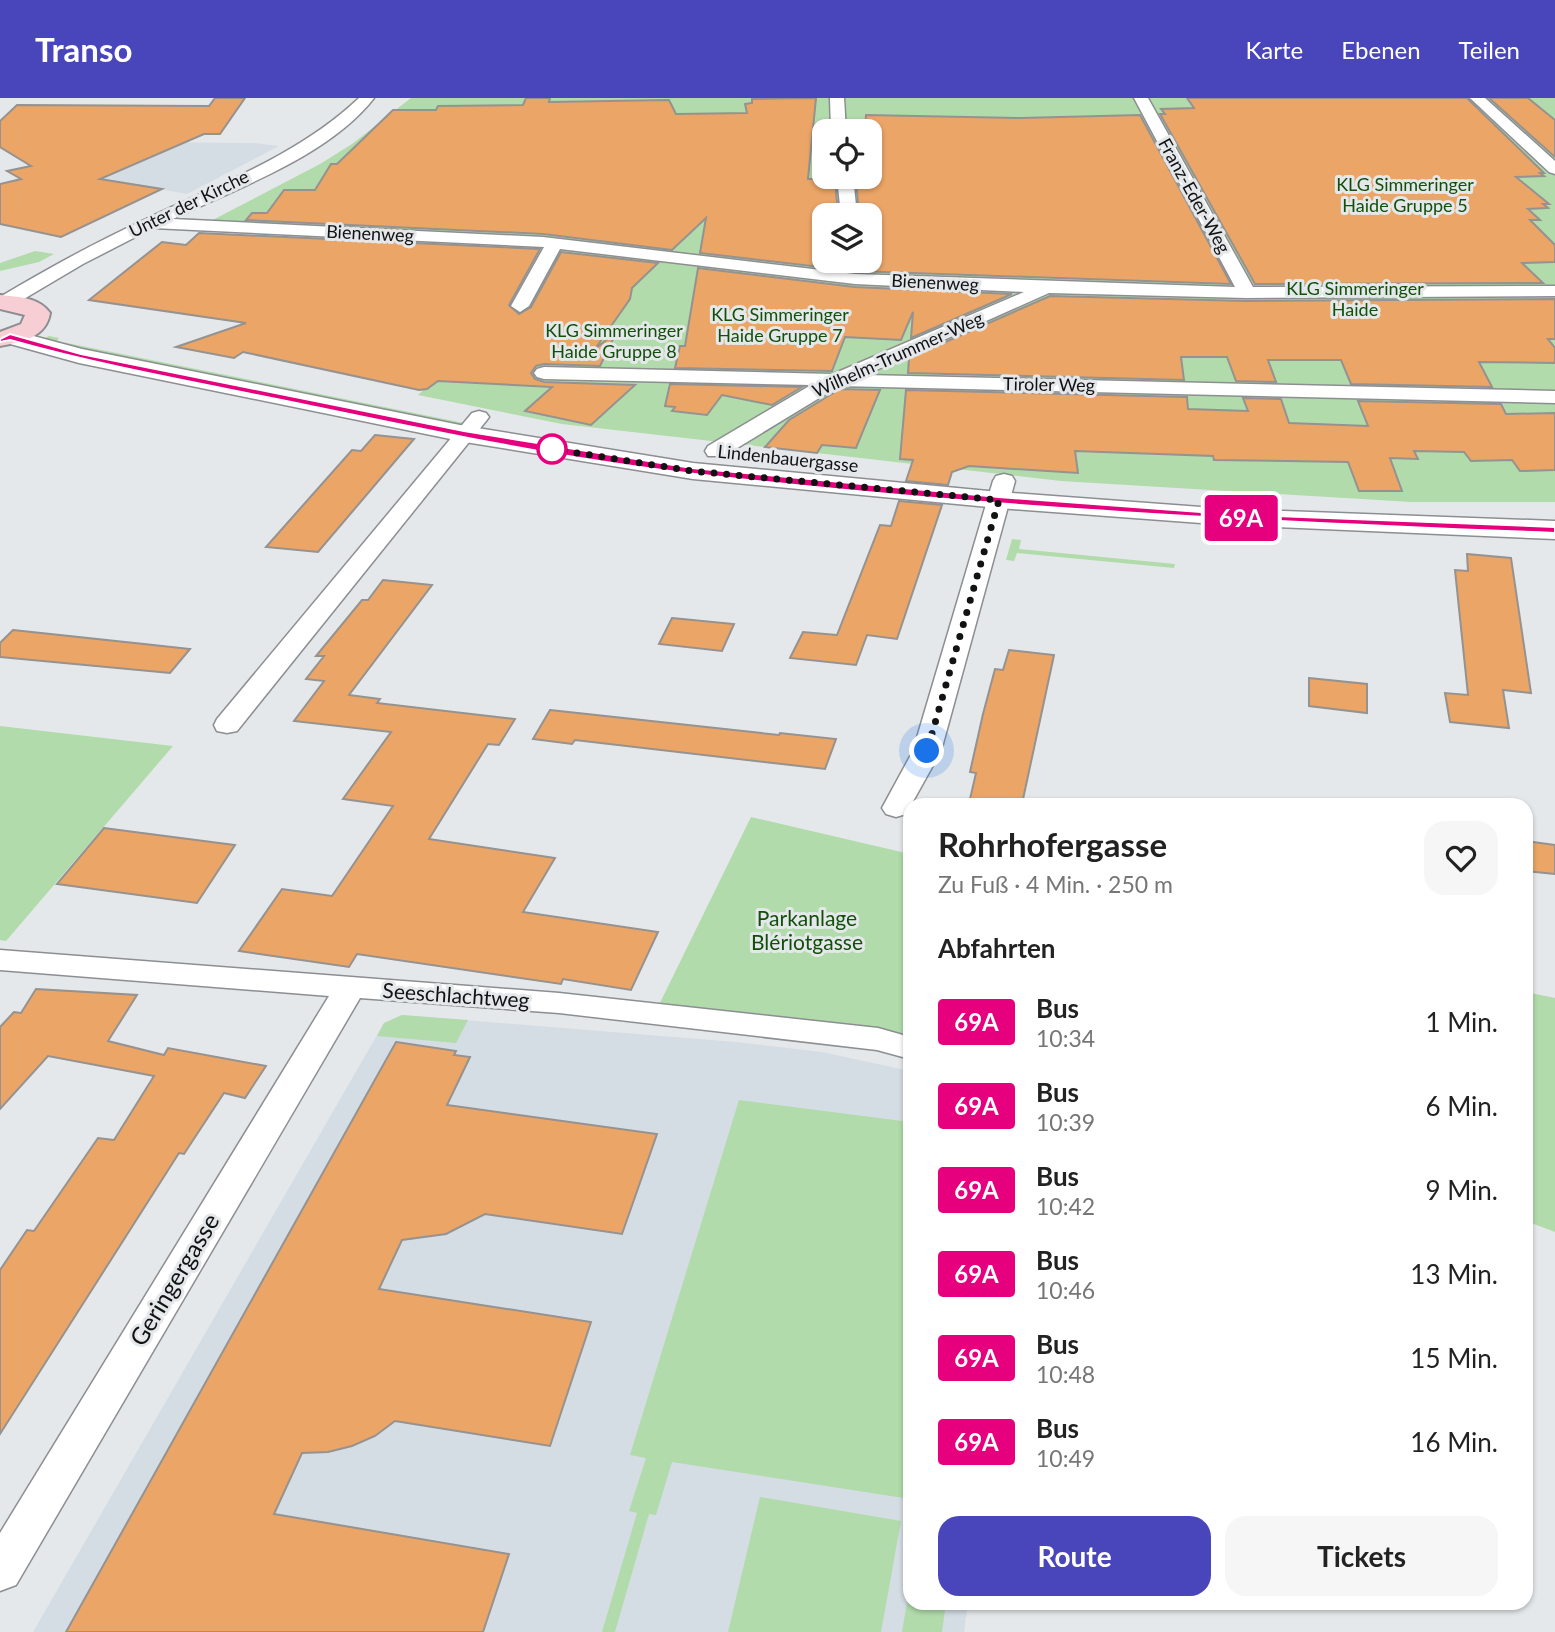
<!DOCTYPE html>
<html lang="de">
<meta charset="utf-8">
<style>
body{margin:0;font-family:Lato,sans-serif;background:#f6f6f6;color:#222;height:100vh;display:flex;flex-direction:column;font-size:26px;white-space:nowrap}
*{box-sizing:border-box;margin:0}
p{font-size:23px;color:#767676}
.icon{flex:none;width:38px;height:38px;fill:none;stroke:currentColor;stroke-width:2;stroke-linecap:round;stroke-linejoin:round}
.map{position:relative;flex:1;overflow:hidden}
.sheet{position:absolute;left:903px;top:700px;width:630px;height:812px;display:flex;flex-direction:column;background:#fff;border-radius:21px;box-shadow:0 2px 5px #0004}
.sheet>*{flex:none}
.badge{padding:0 14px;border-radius:5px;font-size:24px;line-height:46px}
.fabs{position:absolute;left:812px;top:21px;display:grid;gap:14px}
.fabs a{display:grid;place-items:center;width:70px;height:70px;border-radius:14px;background:#fff;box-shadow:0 2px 5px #0004;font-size:35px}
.you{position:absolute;width:35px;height:35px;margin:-18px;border:5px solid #fff;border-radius:50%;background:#1a73e8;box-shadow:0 0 0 10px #1a73e833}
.map>.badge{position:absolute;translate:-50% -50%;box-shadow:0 0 0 4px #fff}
h2{padding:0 35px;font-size:26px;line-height:63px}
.round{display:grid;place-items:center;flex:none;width:74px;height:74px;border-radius:21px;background:#f6f6f6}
.overview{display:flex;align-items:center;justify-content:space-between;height:119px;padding:0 35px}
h1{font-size:33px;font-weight:700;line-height:52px}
.cta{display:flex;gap:14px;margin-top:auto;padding:14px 35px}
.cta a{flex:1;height:80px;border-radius:21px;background:#4945bb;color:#fff;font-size:28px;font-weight:700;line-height:80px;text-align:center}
.cta a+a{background:#f6f6f6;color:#222}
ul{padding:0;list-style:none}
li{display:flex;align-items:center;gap:21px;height:84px;padding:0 35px}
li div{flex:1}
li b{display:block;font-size:26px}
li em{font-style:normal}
li .badge{min-width:77px;font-weight:700;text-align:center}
header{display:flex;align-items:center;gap:42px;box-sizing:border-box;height:98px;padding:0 35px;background:#4945bb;color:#fff}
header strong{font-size:33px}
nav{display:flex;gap:38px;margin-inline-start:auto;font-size:24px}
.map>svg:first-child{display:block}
</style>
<header>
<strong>Transo</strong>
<nav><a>Karte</a><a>Ebenen</a><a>Teilen</a></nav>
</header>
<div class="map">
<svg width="1555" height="1534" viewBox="0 0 1555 1534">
<rect width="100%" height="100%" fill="#e5e8ea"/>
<g fill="#d4dde4">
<path d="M148 44 253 45 279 48 187 96 107 82 80 67Z"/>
<path d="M402 917 736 944 822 954 910 973V1505H968L964 1534H33L384 925Z"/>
</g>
<g fill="#b1dbab" fill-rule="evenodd">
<path d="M411 0H1555V404H1411L1061 383 562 326 418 297 508 213 547 147 205 126 320 66 352 46ZM824 33H870V79H824ZM824 117H870V163H824Z"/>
<path d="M35 153 54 156 39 164 0 173V165Z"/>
<path d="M49 238 59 240 57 243 464 325 461 327 41 242Z"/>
<path d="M1012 441 1021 442 1019 451 1175 466 1174 470 1017 455 1014 463 1006 462Z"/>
<path d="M0 628 173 648 6 843 0 842Z"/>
<path d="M751 719 910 756V950L655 915Z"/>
<path d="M1526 894 1555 900V1134L1526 1123Z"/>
<path d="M402 917 468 922 456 945 377 938 384 925Z"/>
<path d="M739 1002 910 1024V1401L672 1364 656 1417 649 1416 615 1534H602L637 1415 629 1413 646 1360 630 1357Z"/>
<path d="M760 1399 901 1423 881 1534H728Z"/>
<path d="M910 1487V1505H946L942 1534H902Z"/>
</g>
<g fill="#eba567" stroke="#959290" stroke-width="2">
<path d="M215 0H245L220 36H204L100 81 162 91 61 139 0 126V86L21 81 7 73 31 68 0 49V23L17 7 209 8Z"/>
<path d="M526 0H550L549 4 669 2 676 16 747 15 745 6 752 5V1L816 0 808 81H835L838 117H824V163H870V117H859L856 81 870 79V33H865L866 17 1020 20 1140 17 1231 186 855 173 700 155 706 120 672 152 543 136 246 122 252 115H267L284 92H315L331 66H337L393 12H436L438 8 523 7Z"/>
<path d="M1187 0H1467L1544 75H1540L1544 78 1516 79 1549 106H1543L1548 110 1528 111 1540 122H1530L1555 147V164L1522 165 1543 185 1255 186 1160 16H1165L1161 11 1194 10Z"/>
<path d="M1489 0H1528L1555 22V59Z"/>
<path d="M199 135 540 151 509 207 519 216 531 209 561 154 658 165 632 190 630 201 595 251 617 233 600 268 544 266 536 268 531 275 535 281 544 284 635 287 591 327 525 313 552 289 438 283 427 291 419 292 243 254 234 260 176 249 246 225 89 202 162 144 186 147Z"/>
<path d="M698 170 855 189 1012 196 911 240 913 214 901 242 845 239 832 273 675 270 680 248H685Z"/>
<path d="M1050 198 1247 203 1555 201V241H1548L1555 250V265L1479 264 1492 289 1351 286 1341 262H1268L1276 284 1236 283 1227 259H1181L1184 282 908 275 909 260Z"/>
<path d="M670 286 802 289 772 307 722 297 707 317 672 313 675 309 665 308Z"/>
<path d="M840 291 880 292 856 350 822 347 817 355 765 349 789 322Z"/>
<path d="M906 292 1187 299 1188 311 1248 313 1243 300 1281 301 1289 325 1368 328 1358 303 1501 306 1506 316 1555 315V372L1520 373 1512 362 1471 363 1464 354 1414 353 1418 361 1390 360 1402 393H1359L1348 364 1214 362 1213 358 1075 353 1078 375 969 368 952 374 948 387 906 383 913 362 900 361Z"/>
<path d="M375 337 414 341 318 454 266 449 352 352 361 353Z"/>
<path d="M899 403 942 407 897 541 867 537 856 567 790 560 803 534 837 537 880 427 891 428Z"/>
<path d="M1467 456 1511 460 1531 595 1503 592 1509 630 1450 624 1445 595 1468 597 1455 472 1468 473Z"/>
<path d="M383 482 432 487 349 597 380 601 377 605 515 621 499 647 488 646 429 741 555 760 523 814 658 834 631 892 563 881 561 886 357 856 349 869 239 853 282 791 332 798 393 708 343 701 391 634 294 623 324 583 306 581 324 558H316L362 502H368Z"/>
<path d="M672 520 734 526 722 553 659 546Z"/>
<path d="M13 532 144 546 190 551 170 575 0 559V545Z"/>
<path d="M1009 552 1054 557 1022 706 970 701 976 675 970 674 983 616 995 571 1003 572Z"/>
<path d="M1309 580 1367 586V615L1309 608Z"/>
<path d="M550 612 779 637 780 635 836 641 825 671 575 642 572 646 533 641Z"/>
<path d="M104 730 142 735 235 747 197 805 57 786Z"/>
<path d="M1526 743 1555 747V776L1526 773Z"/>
<path d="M36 891 137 897 108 943 164 957 168 950 266 968 245 1000 224 995 184 1056 179 1055 0 1336V1172L27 1132 34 1133 98 1040 114 1042 154 978 48 958 0 1011V929L14 914 21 915Z"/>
<path d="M396 944 456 953 454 957 470 959 447 1007 657 1036 622 1136 485 1116 446 1136 402 1142 379 1191 591 1224 550 1348 395 1323 375 1338 352 1348 328 1354 302 1355 274 1416 509 1456 483 1534H66Z"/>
</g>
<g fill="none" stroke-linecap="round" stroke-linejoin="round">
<defs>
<g id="minor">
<path d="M359 0H374C329 58 237 90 173 121L543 139 855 176 1235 189 1134 0H1148L1253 189 1555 188V198L1247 200 1049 195 865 277 1555 293V305L839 288 724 358H708L705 353 708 348 811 287 544 281 537 279 534 275 537 271 544 269 833 276 1024 194 855 186 560 151 529 208 520 214 511 208 544 149 153 130 83 166 12 208H0V199C47 171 96 144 146 121 219 86 299 57 359 0Z"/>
<path d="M830 0H844L846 33H831Z"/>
<path d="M1470 0H1485L1555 63V76L1549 74Z"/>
<path d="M837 79H853L857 117H841Z"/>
<path d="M479 313 486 315 489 319 486 323 237 633 227 635 217 633 214 627 217 621 472 315Z"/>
<path d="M1004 376 1012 378 1015 383 941 653 906 716 896 719 886 716 882 710 913 653 993 383 996 378Z"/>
<path d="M0 852 559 895 878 930 910 939V961L877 952 559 915 360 900 16 1487 0 1493V1435L329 898 0 872Z"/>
</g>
<path id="tertiary" d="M11 232 82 251 465 328 693 365 999 394 1228 411 1555 423V441L1228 427 999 410 693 381 465 344 79 265 3 244 0 238 3 234Z"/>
<path id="secondary" d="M0 197C18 199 39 199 50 215 46 240 21 244 0 248V234L21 226 25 217 0 211Z"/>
</defs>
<use href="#minor" stroke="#8c8e91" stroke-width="3"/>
<use href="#tertiary" stroke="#8c8e91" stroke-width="3"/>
<use href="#secondary" stroke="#8c8e91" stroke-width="4"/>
<use href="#minor" fill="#fff" fill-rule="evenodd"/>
<use href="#tertiary" fill="#fff" fill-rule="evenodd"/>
<use href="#secondary" fill="#f6ced4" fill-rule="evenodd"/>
</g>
<path fill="#e6007e" stroke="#fff" stroke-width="2" d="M10 236 81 256 464 333 692 370 999 399 1228 416 1555 429V435C1268 424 980 410 695 376 563 361 431 333 301 306 204 286 106 269 10 242L0 244V241Z"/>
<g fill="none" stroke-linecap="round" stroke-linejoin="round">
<path stroke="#111212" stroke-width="7" stroke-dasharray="0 12.6" d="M552 351 692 373 999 402 927 653"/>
</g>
<circle fill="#fff" stroke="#e6007e" stroke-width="3.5" cx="552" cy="351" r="14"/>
<g text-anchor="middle" stroke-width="6" stroke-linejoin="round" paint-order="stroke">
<g font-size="18" fill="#134f0a" stroke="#e5e8ea">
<text x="1405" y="93">KLG Simmeringer<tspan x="1405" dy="21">Haide Gruppe 5</tspan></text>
<text x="1355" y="197">KLG Simmeringer<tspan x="1355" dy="21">Haide</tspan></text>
<text x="780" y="223">KLG Simmeringer<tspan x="780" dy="21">Haide Gruppe 7</tspan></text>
<text x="614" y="239">KLG Simmeringer<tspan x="614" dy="21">Haide Gruppe 8</tspan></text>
</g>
<g font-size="18" fill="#111212" stroke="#e5e8ea">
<text transform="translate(1194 98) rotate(61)" y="6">Franz-Eder-Weg</text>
<text transform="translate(189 106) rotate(-26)" y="6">Unter der Kirche</text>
<text transform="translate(370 136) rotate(3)" y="6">Bienenweg</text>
<text transform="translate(935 185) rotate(3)" y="6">Bienenweg</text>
<text transform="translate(898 257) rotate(-24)" y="6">Wilhelm-Trummer-Weg</text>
<text transform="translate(1049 287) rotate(1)" y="6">Tiroler Weg</text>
<text transform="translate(788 361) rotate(6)" y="6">Lindenbauergasse</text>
</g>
<g font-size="21" fill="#134f0a" stroke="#e5e8ea">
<text x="807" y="828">Parkanlage<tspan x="807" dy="24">Blériotgasse</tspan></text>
</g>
<g font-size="21" fill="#111212" stroke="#e5e8ea">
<text transform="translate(456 898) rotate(4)" y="7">Seeschlachtweg</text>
</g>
<g font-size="24" fill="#111212" stroke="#e5e8ea">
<text transform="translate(175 1182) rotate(-59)" y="8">Geringergasse</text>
</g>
</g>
</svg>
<div class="fabs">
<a><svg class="icon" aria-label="locate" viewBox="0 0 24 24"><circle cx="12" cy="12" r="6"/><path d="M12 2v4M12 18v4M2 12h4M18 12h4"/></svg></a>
<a><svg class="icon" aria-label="layers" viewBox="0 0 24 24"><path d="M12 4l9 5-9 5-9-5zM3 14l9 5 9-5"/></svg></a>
</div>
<div class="you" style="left:927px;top:653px"></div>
<b class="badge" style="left:1241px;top:420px;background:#e6007e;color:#fff">69A</b>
<section class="sheet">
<div class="overview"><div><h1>Rohrhofergasse</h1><p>Zu Fuß · 4 Min. · 250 m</p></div><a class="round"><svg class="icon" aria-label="heart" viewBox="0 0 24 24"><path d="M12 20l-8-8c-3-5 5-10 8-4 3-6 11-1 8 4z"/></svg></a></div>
<h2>Abfahrten</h2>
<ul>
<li><span class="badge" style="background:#e6007e;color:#fff">69A</span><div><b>Bus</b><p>10:34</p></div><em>1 Min.</em></li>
<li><span class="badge" style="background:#e6007e;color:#fff">69A</span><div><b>Bus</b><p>10:39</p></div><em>6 Min.</em></li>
<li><span class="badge" style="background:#e6007e;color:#fff">69A</span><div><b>Bus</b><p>10:42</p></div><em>9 Min.</em></li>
<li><span class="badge" style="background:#e6007e;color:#fff">69A</span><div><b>Bus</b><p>10:46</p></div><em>13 Min.</em></li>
<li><span class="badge" style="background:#e6007e;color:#fff">69A</span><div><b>Bus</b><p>10:48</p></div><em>15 Min.</em></li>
<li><span class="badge" style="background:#e6007e;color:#fff">69A</span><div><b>Bus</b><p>10:49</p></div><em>16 Min.</em></li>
</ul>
<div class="cta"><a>Route</a><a>Tickets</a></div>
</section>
</div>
